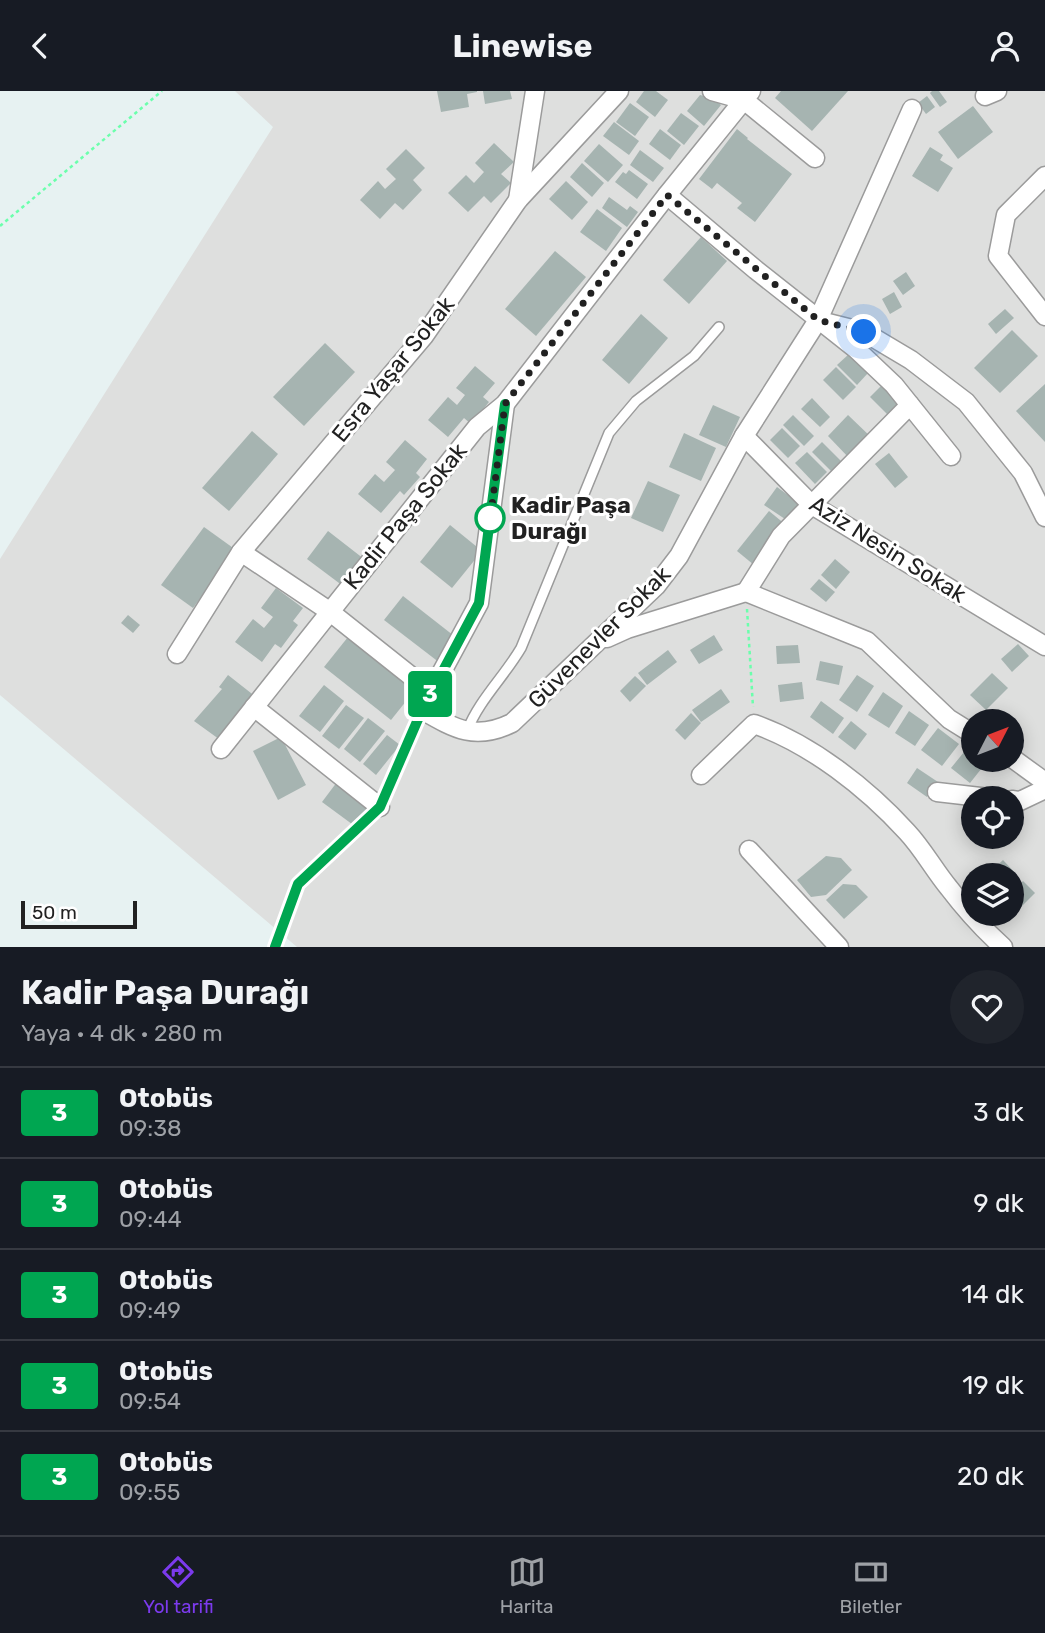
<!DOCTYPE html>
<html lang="tr">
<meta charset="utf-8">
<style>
body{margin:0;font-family:Rubik,sans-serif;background:#20242c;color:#f1f3f6;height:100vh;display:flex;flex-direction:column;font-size:26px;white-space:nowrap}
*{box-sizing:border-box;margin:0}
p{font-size:23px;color:#9ea1a6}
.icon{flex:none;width:38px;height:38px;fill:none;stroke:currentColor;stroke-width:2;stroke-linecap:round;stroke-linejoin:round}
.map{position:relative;height:856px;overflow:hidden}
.side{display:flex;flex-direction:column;background:#171b24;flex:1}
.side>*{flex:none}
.badge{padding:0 14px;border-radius:5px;font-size:24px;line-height:46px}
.needle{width:46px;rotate:48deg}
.fabs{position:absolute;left:961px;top:618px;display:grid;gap:14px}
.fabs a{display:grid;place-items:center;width:63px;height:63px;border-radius:50%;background:#171b24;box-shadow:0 4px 18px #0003;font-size:35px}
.scale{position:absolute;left:21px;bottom:18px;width:116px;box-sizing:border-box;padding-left:7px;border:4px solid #212121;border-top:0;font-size:19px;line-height:24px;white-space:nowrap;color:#212121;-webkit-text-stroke:5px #fff;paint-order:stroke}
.you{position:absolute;width:35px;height:35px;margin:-18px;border:5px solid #fff;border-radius:50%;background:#1a73e8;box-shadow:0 0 0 10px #1a73e833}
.map>.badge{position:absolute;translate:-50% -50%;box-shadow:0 0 0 4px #fff}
.round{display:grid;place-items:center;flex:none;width:74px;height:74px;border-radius:37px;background:#20242c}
.headline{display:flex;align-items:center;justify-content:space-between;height:119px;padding:0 21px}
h1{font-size:33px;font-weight:700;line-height:52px}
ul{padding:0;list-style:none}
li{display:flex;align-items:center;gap:21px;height:91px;padding:0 21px;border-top:2px solid #363941}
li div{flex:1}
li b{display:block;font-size:26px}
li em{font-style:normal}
li .badge{min-width:77px;font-weight:700;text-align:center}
header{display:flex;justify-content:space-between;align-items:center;height:91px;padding:0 21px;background:#171b24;font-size:32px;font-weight:700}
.tabs{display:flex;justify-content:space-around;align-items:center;height:98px;border-top:2px solid #363941;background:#171b24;font-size:19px;color:#9ea1a6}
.tabs a{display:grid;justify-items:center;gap:4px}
.tabs .on{color:#7c3aed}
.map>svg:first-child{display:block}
</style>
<header><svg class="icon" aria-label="back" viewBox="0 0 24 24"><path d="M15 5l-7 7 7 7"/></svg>Linewise<svg class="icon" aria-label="person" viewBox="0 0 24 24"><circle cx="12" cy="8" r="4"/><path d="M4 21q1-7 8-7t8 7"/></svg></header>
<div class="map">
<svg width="1045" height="856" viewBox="0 0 1045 856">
<rect width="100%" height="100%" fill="#e7f2f2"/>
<path fill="#dedfde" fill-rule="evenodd" d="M235 0H1045V856H297L0 604V468L273 36ZM973 630H1012V668H973ZM973 707H1012V746H973ZM973 784H1012V822H973Z"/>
<g fill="#a6b4b1">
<path d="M437 0H477V1L467 3 469 16 441 21Z"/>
<path d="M483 0H510L512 8 485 13Z"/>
<path d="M644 0H656L668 9 655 26 636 11Z"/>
<path d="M781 0H848L812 40 775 7Z"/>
<path d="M932 0H939L947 11 940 16 930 2Z"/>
<path d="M700 4 712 7 721 14 704 35 687 20Z"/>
<path d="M927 5 935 16 926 23 918 12Z"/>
<path d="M630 12 649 26 635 45 616 31Z"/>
<path d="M973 15 993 41 958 68 938 41Z"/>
<path d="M681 22 699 35 684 54 667 40Z"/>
<path d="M614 31 639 50 629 64 603 45Z"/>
<path d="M660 38 681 54 670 69 649 53Z"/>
<path d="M737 38 748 47 747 48 792 83 755 131 737 117 742 112 717 92 712 98 699 88Z"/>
<path d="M494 52 514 71 501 83 511 92 491 112 484 105 468 121 448 102 466 84 474 92 484 81 475 72Z"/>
<path d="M599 53 623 74 608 91 584 70Z"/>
<path d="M930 56 943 64 940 69 953 77 938 101 912 85Z"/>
<path d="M406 58 425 77 413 89 422 99 403 119 395 112 380 128 360 109 378 90 385 98 396 88 386 78Z"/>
<path d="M640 59 664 77 653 91 630 74Z"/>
<path d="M582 72 604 92 592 106 570 86Z"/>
<path d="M629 79 648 93 637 108 615 91 623 81 626 83Z"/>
<path d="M566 90 588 111 572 129 549 108Z"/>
<path d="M609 106 627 119 630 115 638 121 627 136 602 117Z"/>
<path d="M597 118 622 137 606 160 580 141Z"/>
<path d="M701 146 727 170 689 213 663 189Z"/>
<path d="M555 160 586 186 536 245 505 218Z"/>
<path d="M906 181 915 195 903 204 893 190Z"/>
<path d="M894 201 902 216 890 223 882 208Z"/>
<path d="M1005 218 1014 227 996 243 988 233Z"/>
<path d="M641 223 668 247 629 293 602 269Z"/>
<path d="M1012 239 1038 265 1000 302 974 277Z"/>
<path d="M325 252 355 281 304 335 273 306Z"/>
<path d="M849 263 868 282 857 294 837 274Z"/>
<path d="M475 275 495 292 483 306 489 311 471 333 464 327 448 346 428 329 448 306 457 314 465 304 456 297Z"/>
<path d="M836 276 856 296 843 309 823 289Z"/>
<path d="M1045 293V351L1016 320Z"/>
<path d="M881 295 900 314 889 325 870 306Z"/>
<path d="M812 307 830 326 820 336 801 318Z"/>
<path d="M713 314 740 326 726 356 699 344Z"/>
<path d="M793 324 814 345 804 355 783 334Z"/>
<path d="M848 324 873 348 851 369 828 345Z"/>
<path d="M782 337 800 355 788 367 770 349Z"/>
<path d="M252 340 278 363 229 420 202 397Z"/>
<path d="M684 342 716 357 701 390 669 376Z"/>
<path d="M405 349 427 368 416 382 420 386 404 404 400 400 381 422 358 403 375 383 384 391 395 379 386 371Z"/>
<path d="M822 351 842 371 832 381 812 361Z"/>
<path d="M807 361 827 381 815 393 795 372Z"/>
<path d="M889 362 908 386 895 397 875 373Z"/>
<path d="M648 390 680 404 663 441 631 427Z"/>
<path d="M777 396 800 413 788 430 764 414Z"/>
<path d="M769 420 786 434 754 474 737 460Z"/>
<path d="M450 434 482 460 452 497 420 471Z"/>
<path d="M204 436 236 459 193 517 161 494Z"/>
<path d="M328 440 364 468 343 495 307 468Z"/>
<path d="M835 468 850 481 836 498 821 484Z"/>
<path d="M819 488 835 501 826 511 810 498Z"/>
<path d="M276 497 303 517 293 530 298 534 281 557 275 553 262 571 235 551 253 528 264 537 273 526 261 517Z"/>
<path d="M403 505 458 548 440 572 384 529Z"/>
<path d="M128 524 140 534 133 542 121 532Z"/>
<path d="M714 544 723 559 699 573 690 559Z"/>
<path d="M348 546 415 599 391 629 324 576Z"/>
<path d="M1018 553 1029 565 1012 581 1001 568Z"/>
<path d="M798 554 800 572 777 573 776 555Z"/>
<path d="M668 559 677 571 647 594 638 582Z"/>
<path d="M820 570 843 575 839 594 816 589Z"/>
<path d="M992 582 1008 597 986 619 970 604Z"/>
<path d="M228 584 256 606 223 651 194 630 222 598 219 596Z"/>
<path d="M857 584 874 595 857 621 839 609Z"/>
<path d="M635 585 646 595 630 611 620 600Z"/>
<path d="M802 591 804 608 780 611 778 594Z"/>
<path d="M324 594 344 610 320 641 299 625Z"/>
<path d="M721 598 730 611 701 631 692 619Z"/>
<path d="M883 601 903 615 889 637 868 624Z"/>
<path d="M821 610 844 627 833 643 810 626Z"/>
<path d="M346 614 364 627 339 658 322 645Z"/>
<path d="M909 620 929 634 915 655 895 642Z"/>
<path d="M691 622 701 632 685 649 675 639Z"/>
<path d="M368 627 385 640 360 671 344 658Z"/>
<path d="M851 630 867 643 855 659 838 646Z"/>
<path d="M938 637 959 653 942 675 921 659Z"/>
<path d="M387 644 400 654 376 684 363 673Z"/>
<path d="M281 646 306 694 278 709 253 660Z"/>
<path d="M973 650V668H989L970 692 951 677Z"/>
<path d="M917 677 938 691 927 706 907 692Z"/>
<path d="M337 691 370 716 356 736 322 711Z"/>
<path d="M826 765 841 767 852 779 826 804 811 806 797 789Z"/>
<path d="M1003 769 1017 784 1012 788V784H987Z"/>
<path d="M1023 790 1035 802 1015 822 1012 819V801Z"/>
<path d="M843 793 856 794 868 806 844 828 826 809Z"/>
</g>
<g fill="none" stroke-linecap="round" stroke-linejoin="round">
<defs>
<g id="lane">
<path d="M467 640C479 609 504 586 521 557L609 342 636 310 694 265 719 236"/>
<path d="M275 856 298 793 380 716 431 601"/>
</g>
<g id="street">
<path d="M712 0 744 9 815 67"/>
<path d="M985 5 997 0"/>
<path d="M1045 85 1006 124 998 165 1045 225"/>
<path d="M667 104 756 179 856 258 894 294 951 365"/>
<path d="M518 109 535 0"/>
<path d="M824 231 864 241 911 269 966 311 1023 382 1045 426"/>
<path d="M744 345 812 414 1045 555"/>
<path d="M241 461 329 520 431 601 479 512 505 313"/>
<path d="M746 501 867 550 949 628 973 643"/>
<path d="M746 501 781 445 910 314"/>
<path d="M607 547 627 538 746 501"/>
<path d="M177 563 241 461 424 245 518 109 619 0"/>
<path d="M254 616 380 716"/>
<path d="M422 619C455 638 475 650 512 632L656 495 679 465 744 345 818 229 912 18"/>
<path d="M221 658 477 336 505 313 667 104 751 0"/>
<path d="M1012 667 1045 691"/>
<path d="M701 684 754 633C811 653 867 697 907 741 923 758 934 779 949 797 965 818 983 838 1003 856"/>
<path d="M937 701 989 707"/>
<path d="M1012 709 1020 710 1045 698"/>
<path d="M749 759 839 856"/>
</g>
</defs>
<use href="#lane" stroke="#9b9b9b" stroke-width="12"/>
<use href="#street" stroke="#9b9b9b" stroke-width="21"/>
<g stroke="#6bffac" stroke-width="2.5" stroke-dasharray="3.5 3.5" stroke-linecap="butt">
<path d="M0 135 162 0"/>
<path d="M747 518 753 616"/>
</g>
<use href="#lane" stroke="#fff" stroke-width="9"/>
<use href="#street" stroke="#fff" stroke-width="18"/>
</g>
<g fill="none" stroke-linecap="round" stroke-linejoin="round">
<defs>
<path id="line" d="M275 856 298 793 380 716 422 619 479 512 505 313"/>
</defs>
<use href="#line" stroke="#fff" stroke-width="16"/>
<use href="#line" stroke="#00a651" stroke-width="10"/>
<path stroke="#212121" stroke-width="7" stroke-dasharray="0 12.6" d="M490 427 489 438 505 313 667 104 818 229 864 241"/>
</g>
<circle fill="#fff" stroke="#00a651" stroke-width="3.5" cx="490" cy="427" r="14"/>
<g text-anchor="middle" stroke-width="6" stroke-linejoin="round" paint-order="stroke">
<g font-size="23" fill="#212121" stroke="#fff">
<text transform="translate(393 278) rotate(-51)" y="8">Esra Yaşar Sokak</text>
<text transform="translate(405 425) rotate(-51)" y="8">Kadir Paşa Sokak</text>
<text transform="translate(888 458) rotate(32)" y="8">Aziz Nesin Sokak</text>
<text transform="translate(599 546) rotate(-45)" y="8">Güvenevler Sokak</text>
</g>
<g font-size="23" font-weight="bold" fill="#212121" stroke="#fff" text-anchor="start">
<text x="511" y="422">Kadir Paşa<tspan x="511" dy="26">Durağı</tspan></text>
</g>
</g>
</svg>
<div class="fabs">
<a><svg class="needle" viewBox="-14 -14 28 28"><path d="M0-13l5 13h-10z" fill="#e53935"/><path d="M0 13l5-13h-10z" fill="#9ea1a6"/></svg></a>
<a><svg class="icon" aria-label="locate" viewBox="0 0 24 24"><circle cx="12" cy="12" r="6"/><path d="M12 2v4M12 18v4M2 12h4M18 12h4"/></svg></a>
<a><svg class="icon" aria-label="layers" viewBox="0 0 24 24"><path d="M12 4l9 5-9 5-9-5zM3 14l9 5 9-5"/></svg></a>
</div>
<div class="scale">50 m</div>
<div class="you" style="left:864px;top:241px"></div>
<b class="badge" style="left:430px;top:603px;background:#00a651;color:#fff">3</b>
</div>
<section class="side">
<div class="headline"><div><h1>Kadir Paşa Durağı</h1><p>Yaya · 4 dk · 280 m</p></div><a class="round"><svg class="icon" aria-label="heart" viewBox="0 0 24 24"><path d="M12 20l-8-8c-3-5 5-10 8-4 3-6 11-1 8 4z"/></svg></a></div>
<ul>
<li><span class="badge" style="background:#00a651;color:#fff">3</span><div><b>Otobüs</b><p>09:38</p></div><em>3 dk</em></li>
<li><span class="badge" style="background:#00a651;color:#fff">3</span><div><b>Otobüs</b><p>09:44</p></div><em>9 dk</em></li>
<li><span class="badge" style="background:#00a651;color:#fff">3</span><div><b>Otobüs</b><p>09:49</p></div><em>14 dk</em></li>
<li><span class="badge" style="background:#00a651;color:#fff">3</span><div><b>Otobüs</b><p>09:54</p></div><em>19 dk</em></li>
<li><span class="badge" style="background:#00a651;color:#fff">3</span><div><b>Otobüs</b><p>09:55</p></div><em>20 dk</em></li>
</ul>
</section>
<nav class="tabs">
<a class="on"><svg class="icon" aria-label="directions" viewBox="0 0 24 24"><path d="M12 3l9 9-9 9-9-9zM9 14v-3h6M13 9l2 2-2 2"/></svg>Yol tarifi</a>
<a><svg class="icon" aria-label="map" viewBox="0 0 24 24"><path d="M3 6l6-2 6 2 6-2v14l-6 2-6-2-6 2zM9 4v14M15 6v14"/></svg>Harita</a>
<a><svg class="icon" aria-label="tickets" viewBox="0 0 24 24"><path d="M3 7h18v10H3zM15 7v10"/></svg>Biletler</a>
</nav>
